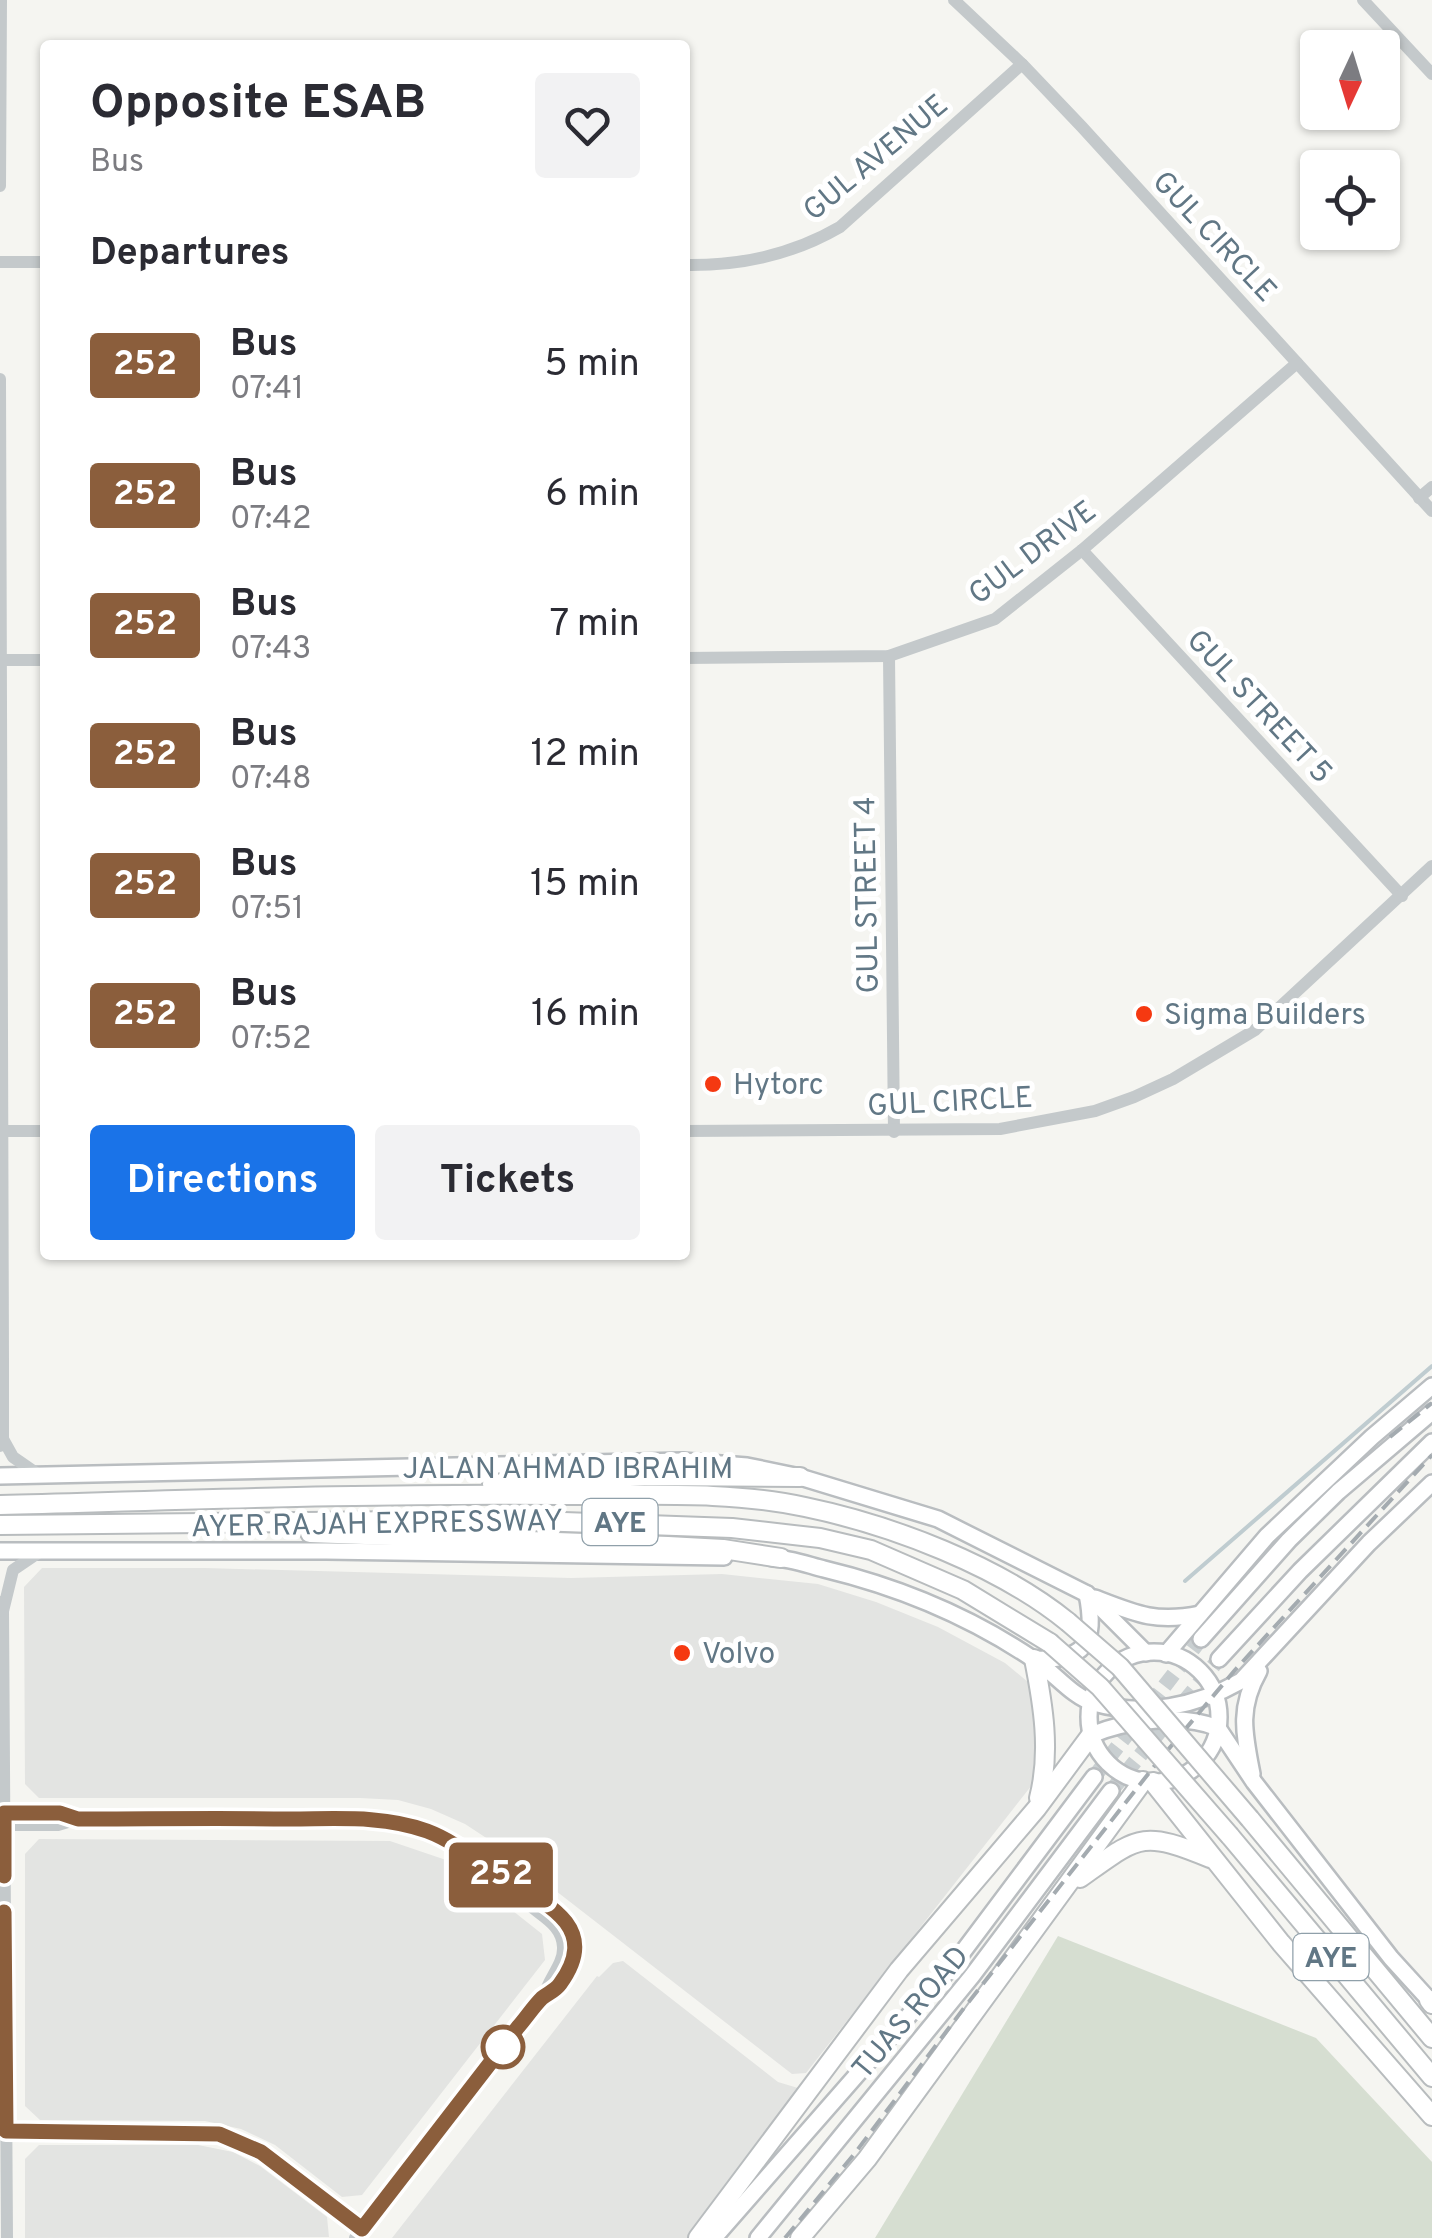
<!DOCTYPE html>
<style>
body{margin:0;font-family:Overpass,sans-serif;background:#f2f2f3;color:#2b2b33;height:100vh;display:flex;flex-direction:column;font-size:38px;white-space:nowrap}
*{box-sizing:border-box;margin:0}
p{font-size:32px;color:#7c7c81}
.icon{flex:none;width:55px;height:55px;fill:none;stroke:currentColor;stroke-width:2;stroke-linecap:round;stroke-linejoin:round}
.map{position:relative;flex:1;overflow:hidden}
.drawer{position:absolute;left:40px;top:40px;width:650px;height:1220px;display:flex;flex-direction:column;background:#fff;border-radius:10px;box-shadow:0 2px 8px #0004}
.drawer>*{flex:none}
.badge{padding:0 20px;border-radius:8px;font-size:35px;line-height:65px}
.needle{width:65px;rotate:184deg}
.fabs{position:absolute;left:1300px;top:30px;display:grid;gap:20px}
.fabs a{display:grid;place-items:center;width:100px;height:100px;border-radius:10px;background:#fff;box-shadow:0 2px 8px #0004;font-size:50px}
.map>.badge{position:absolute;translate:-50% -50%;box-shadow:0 0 0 5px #fff}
h2{padding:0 50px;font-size:38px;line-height:90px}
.round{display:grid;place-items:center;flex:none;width:105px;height:105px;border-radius:10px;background:#f2f2f3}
.head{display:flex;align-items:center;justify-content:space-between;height:170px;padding:0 50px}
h1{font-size:48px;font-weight:700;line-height:75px}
.cta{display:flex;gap:20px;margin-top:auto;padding:20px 50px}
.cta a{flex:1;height:115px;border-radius:10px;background:#1a73e8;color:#fff;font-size:40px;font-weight:700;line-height:115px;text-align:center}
.cta a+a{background:#f2f2f3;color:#2b2b33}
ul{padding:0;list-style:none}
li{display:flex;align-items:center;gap:30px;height:130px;padding:0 50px}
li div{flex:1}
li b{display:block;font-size:38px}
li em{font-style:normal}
li .badge{min-width:110px;font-weight:700;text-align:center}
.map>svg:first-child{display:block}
</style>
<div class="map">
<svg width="1432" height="2238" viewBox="0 0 1432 2238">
<rect width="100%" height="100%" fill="#f5f5f1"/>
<g fill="#e3e4e2">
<path d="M42 1568H205L571 1578 722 1574 818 1584 876 1602 938 1627 1005 1663 1034 1687 1039 1776 806 2073 792 2074 494 1843 465 1824 431 1809 398 1800 360 1798H39L25 1784 24 1587Z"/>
<path d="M39 1839 390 1841 446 1860 470 1877 542 1934 545 1960 362 2195 342 2197 275 2145 241 2129 205 2121 40 2120 25 2106V1854Z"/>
<path d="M623 1961 778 2082 798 2088 721 2204 708 2214 689 2238H392L597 1976 599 1977 613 1963Z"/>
<path d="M39 2145H198L233 2152 260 2166 327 2217 329 2237 25 2238V2159Z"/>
</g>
<path fill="#d6ded1" d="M1058 1936 1316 2038 1432 2162V2238H875Z"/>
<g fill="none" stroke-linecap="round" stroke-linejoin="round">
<path stroke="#bfccd0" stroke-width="4" d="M1185 1581 1432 1366"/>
<g stroke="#c9cfd1" stroke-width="15" stroke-dasharray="15 8" stroke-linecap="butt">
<path d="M1094 1777 1201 1639"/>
<path d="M1111 1791 1219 1659"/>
</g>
<defs>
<g id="major">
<path d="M0 1476 683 1461 747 1466 800 1477 938 1519 1087 1594 1146 1653"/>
<path d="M0 1551H326L724 1557"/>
<path d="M772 1558C790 1558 808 1565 824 1569 899 1587 969 1616 1033 1659 1053 1671 1072 1697 1094 1703 1144 1717 1197 1706 1241 1681L1369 1543 1432 1483"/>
<path d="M1095 1598C1136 1614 1156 1623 1200 1614"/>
<path d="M1201 1639 1289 1540 1338 1492 1432 1412"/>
<circle cx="1154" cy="1717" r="65"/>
<path d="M1166 1654 1267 1536 1372 1437 1432 1386"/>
<path d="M1034 1659C1085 1661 1097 1644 1087 1594"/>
<path d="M1219 1659 1300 1571 1432 1442"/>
<path d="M1218 1728 1254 1782 1391 1958 1432 2003"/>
<path d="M1091 1735C1127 1720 1182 1713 1218 1728"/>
<path d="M1252 1774C1244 1733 1238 1708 1259 1671"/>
<path d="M714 2238 953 1965 1094 1777"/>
<path d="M758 2238 972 1976 1111 1791"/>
</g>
<g id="highway">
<path d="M492 1484 649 1476 800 1477"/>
<path d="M0 1505C187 1500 375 1493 563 1495 642 1496 727 1490 805 1507 892 1525 999 1566 1068 1622"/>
<path d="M0 1525 505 1520 732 1528 820 1538 871 1550 963 1590 1050 1643"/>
<path d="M310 1533 668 1546 723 1549 781 1558"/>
<path d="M1034 1659C1043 1704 1051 1752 1039 1798"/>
<path d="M1153 1782 1281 1943 1432 2116"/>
<path d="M1250 1819 1432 2038"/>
<path d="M1230 1836 1432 2077"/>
<path d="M1080 1878C1138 1837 1140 1829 1210 1858"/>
<path d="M1429 2000 1432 2004"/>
<path d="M698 2238 899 1970 1037 1808 1091 1735"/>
<path d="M800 2238 867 2159 1143 1781"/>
</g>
</defs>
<use href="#major" stroke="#b9bdc0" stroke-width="20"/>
<use href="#highway" stroke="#b8bcbe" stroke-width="22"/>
<g stroke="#c4c9cb" stroke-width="12">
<path d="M954 0 1022 64 1082 127 1432 511"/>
<path d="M1363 0 1432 74"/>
<path d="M0 186 1 0"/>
<path d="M0 262H45"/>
<path d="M685 265C741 266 792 255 840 227L1022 64"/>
<path d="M0 379 3 1363V1439L0 1446"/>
<path d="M1419 498 1432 487"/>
<path d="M1082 550 1402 896"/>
<path d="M889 656 894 1132"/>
<path d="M685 658 889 656 995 619 1082 550 1297 363"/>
<path d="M0 660H45"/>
<path d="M0 1131H45"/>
<path d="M685 1131 1000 1129 1095 1111 1134 1097 1173 1079 1255 1030 1432 866"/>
<path d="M3 1439 13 1457 39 1475"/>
<path d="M0 1602 3 1611 7 2238"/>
<path d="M3 1611 13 1570 38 1553"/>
<path d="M0 1813H60L78 1819"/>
<path d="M0 1825H58L78 1819H379C425 1827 469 1846 504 1878 512 1885 517 1894 525 1901 539 1916 562 1923 563 1947 564 1965 547 1979 544 1997"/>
<path d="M0 2131 219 2134 261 2152 362 2229"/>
<path d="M355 2238 518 2027C526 2018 534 2006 543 1997 547 1994 552 1993 556 1989 604 1945 554 1902 513 1883"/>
</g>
<use href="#major" stroke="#fff" stroke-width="15"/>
<use href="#highway" stroke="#fff" stroke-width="18"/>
<g stroke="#a4abb0" stroke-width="4" stroke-dasharray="15 8" stroke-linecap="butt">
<path d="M1390 1437 1432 1403"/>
<path d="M785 2238 855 2153 964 2008 1156 1764 1235 1670 1432 1455"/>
</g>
<defs>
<g id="highway-bridge">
<path d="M1068 1622 1120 1667 1250 1819"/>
<path d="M1050 1643 1100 1687 1230 1836"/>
</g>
</defs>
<use href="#highway-bridge" stroke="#b8bcbe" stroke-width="22" stroke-linecap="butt"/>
<use href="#highway-bridge" stroke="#fff" stroke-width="18"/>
</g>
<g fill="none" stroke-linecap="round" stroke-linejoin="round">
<defs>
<path id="line" d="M4 1876V1813H60L78 1819C149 1819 220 1818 291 1819 337 1819 383 1815 427 1831 459 1843 482 1866 511 1883 553 1906 599 1931 560 1984 555 1991 548 1993 542 1998 533 2007 526 2018 518 2027L362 2229 261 2152 219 2134 6 2131 4 1912"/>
</defs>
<use href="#line" stroke="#fff" stroke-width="22"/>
<use href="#line" stroke="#8b5e3c" stroke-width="15"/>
</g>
<g fill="#f53911" stroke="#fff" stroke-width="4">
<circle cx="1144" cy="1014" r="10"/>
<circle cx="713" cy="1084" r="10"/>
<circle cx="682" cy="1653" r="10"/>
</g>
<circle fill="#fff" stroke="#8b5e3c" stroke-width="5" cx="503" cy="2047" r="20"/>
<g text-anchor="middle" stroke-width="10" stroke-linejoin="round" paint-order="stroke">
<g fill="#fff" stroke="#90a0aa" stroke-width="2.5">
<rect x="582.5" y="1499" width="75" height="46" rx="8"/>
<rect x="1293.5" y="1934" width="75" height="46" rx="8"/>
</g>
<g font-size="28" font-weight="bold" fill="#617785">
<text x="620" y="1532">AYE</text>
<text x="1331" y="1967">AYE</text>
</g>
<g font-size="30" fill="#617785" stroke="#fff">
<text transform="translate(875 157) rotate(-40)" y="10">GUL AVENUE</text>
<text transform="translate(1215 236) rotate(47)" y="10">GUL CIRCLE</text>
<text transform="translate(1032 552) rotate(-37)" y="10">GUL DRIVE</text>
<text transform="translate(1260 706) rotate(47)" y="10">GUL STREET 5</text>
<text transform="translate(866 895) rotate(-91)" y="10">GUL STREET 4</text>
<text transform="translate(950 1101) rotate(-3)" y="10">GUL CIRCLE</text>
<text x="568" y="1478">JALAN AHMAD IBRAHIM</text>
<text transform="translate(377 1523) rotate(-1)" y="10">AYER RAJAH EXPRESSWAY</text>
<text transform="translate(910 2012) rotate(-50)" y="10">TUAS ROAD</text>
</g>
<g font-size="30" fill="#617785" stroke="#fff" text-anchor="start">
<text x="1164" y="1024">Sigma Builders</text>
<text x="733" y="1094">Hytorc</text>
<text x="702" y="1663">Volvo</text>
</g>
</g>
</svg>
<div class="fabs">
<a><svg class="needle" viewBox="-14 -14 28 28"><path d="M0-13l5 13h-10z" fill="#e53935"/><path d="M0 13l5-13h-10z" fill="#7c7c81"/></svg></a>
<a><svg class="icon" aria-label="locate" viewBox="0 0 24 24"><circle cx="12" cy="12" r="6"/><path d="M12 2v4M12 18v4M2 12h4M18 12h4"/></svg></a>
</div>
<b class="badge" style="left:501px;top:1875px;background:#8b5e3c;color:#fff">252</b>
<section class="drawer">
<div class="head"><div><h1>Opposite ESAB</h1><p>Bus</p></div><a class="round"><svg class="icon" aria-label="heart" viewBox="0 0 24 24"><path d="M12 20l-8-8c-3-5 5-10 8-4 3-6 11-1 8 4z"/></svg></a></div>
<h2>Departures</h2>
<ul>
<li><span class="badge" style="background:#8b5e3c;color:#fff">252</span><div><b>Bus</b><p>07:41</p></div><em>5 min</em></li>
<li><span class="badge" style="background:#8b5e3c;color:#fff">252</span><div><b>Bus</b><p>07:42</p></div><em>6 min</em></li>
<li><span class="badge" style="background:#8b5e3c;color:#fff">252</span><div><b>Bus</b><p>07:43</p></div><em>7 min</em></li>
<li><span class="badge" style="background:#8b5e3c;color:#fff">252</span><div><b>Bus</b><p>07:48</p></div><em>12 min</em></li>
<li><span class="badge" style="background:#8b5e3c;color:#fff">252</span><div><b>Bus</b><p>07:51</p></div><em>15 min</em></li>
<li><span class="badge" style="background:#8b5e3c;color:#fff">252</span><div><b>Bus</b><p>07:52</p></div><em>16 min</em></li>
</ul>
<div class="cta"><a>Directions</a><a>Tickets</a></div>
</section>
</div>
